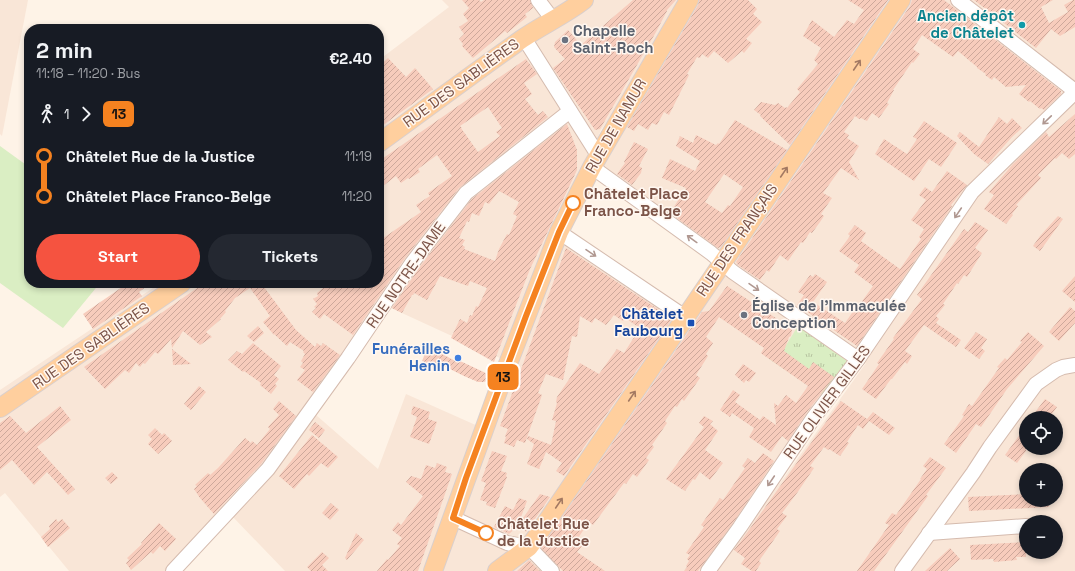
<!DOCTYPE html>
<meta charset="utf-8">
<style>
body{margin:0;font-family:"Space Grotesk",sans-serif;background:#242831;color:#f1f3f6;height:100vh;display:flex;flex-direction:column;font-size:15px;white-space:nowrap}
*{box-sizing:border-box;margin:0}
p{font-size:13px;color:#9ea1a6}
.icon{flex:none;width:22px;height:22px;fill:none;stroke:currentColor;stroke-width:2;stroke-linecap:round;stroke-linejoin:round}
.map{position:relative;flex:1;overflow:hidden}
.details{position:absolute;left:24px;top:24px;width:360px;height:264px;display:flex;flex-direction:column;background:#171b24;border-radius:16px;box-shadow:0 2px 6px #0003}
.details>*{flex:none}
.badge{padding:0 8px;border-radius:6px;font-size:14px;line-height:26px}
.controls{position:absolute;left:1019px;top:411px;display:grid;gap:8px}
.controls a{display:grid;place-items:center;width:44px;height:44px;border-radius:50%;background:#171b24;box-shadow:0 2px 6px #0003;font-size:20px}
.map>.badge{position:absolute;translate:-50% -50%;box-shadow:0 0 0 2px #fff}
.legs{display:flex;align-items:center;gap:6px;height:44px;padding:0 12px;font-size:13px}
.legs p{margin-inline-start:auto}
.head{display:flex;align-items:center;justify-content:space-between;height:68px;padding:0 12px}
h1{font-size:22px;font-weight:700;line-height:30px}
.action{display:flex;gap:8px;margin-top:auto;padding:8px 12px}
.action a{flex:1;height:46px;border-radius:24px;background:#f55340;color:#fff;font-size:16px;font-weight:700;line-height:46px;text-align:center}
.action a+a{background:#242831;color:#f1f3f6}
ul{padding:0 12px;list-style:none}
li{display:flex;align-items:center;gap:14px;height:40px;font-size:15px}
li i{display:grid;place-items:center;width:6px;height:100%;margin:0 5px;background:currentColor}
li i::after{content:'';width:10px;height:10px;margin:-5px;border:3px solid;border-radius:50%;background:#171b24}
li p{margin-inline-start:auto}
li:first-child i{background:linear-gradient(#0000 50%,currentColor 0)}
li:last-child i{background:linear-gradient(currentColor 50%,#0000 0)}
.map>svg:first-child{display:block}
</style>
<div class="map">
<svg width="1075" height="571" viewBox="0 0 1075 571">
<defs>
<pattern id="grass-tufts" width="24" height="20" patternUnits="userSpaceOnUse"><rect width="24" height="20" fill="#daeec3"/><path d="M3 7l-1-3M5 7V3M7 7l1-3M15 17l-1-3M17 17v-4M19 17l1-3" fill="none" stroke="#b6c3a0"/></pattern>
<pattern id="building-hatch" width="6" height="6" patternUnits="userSpaceOnUse"><rect width="6" height="6" fill="#f7ccbc"/><path d="M-1 1l2-2M0 6l6-6M5 7l2-2" fill="none" stroke="#cda89b"/></pattern>
</defs>
<rect width="100%" height="100%" fill="#fef3e7"/>
<g fill="#f9e6d7" fill-rule="evenodd">
<path d="M0 0H28L2 136 0 134Z"/>
<path d="M442 0H689L685 7 601 130 502 359 391 308 379 309 295 435 169 571H69L5 493 0 497V390L156 286 154 283H379V60L449 7Z"/>
<path d="M696 0H893L722 253 614 178 601 164Z"/>
<path d="M899 0H1075V571H717L866 363 726 261ZM1026 418H1056V448H1026ZM1026 470H1056V500H1026ZM1026 522H1056V552H1026Z"/>
<path d="M565 241 690 318 723 271 860 363 849 382 708 571H285L232 516 316 415 378 469 406 394 489 431Z"/>
</g>
<path fill="url(#grass-tufts)" d="M798 326 847 361 823 395 769 359 776 349 783 350Z"/>
<path fill="#daeec3" d="M0 146 29 167V283H100L63 328 0 283Z"/>
<g fill="url(#building-hatch)" fill-rule="evenodd">
<path d="M462 0H479L481 2 484 0H530L533 8 525 14 527 17 507 33 505 31 473 58 462 46 463 44 459 39 464 34 459 27 468 21 463 14 469 8Z"/>
<path d="M633 0H676L667 10V11L656 32 600 129 595 130 553 68 565 59 554 47 555 42 568 30 581 45Z"/>
<path d="M699 0H748L757 9 753 14 762 22 746 39 752 43 744 53 742 51 728 63 714 51 708 58 702 54 700 58 697 57 687 74 689 75 669 115 664 112 657 125 652 123 648 130 638 124 634 131 627 127 698 5Z"/>
<path d="M848 0H888L790 145 760 116 761 115 754 110 761 102 775 105 778 103 785 108 786 107 787 108 800 92 797 89 818 64 814 60 821 48 803 36 812 20 834 37 847 20 854 24 864 10Z"/>
<path d="M912 0H944L1061 91V94L1044 110 1041 108 1040 109 1030 101 1029 102 1019 94 1026 85 1006 87 994 77 992 80 985 75 986 74 977 68V67L958 51 953 57 922 35 913 49 920 54 913 63 912 62 893 90H894L887 103 889 104 879 118 872 113 867 121 861 118 859 119 855 116 844 132 849 135 847 138 859 146 849 162 859 180 841 168 823 193 832 198 821 214 824 216 820 222 812 233 810 232 803 243 801 242 788 261 780 255 769 272 767 270 760 280 738 265 736 262 910 6Z"/>
<path d="M974 0H1053L1041 7 1049 23 1068 12 1064 5 1073 0H1075V27L1060 36 1051 29 1036 48Z"/>
<path d="M388 58 406 77 415 68 433 89 379 128V108L383 106 379 102V66Z"/>
<path d="M526 59 537 74 524 83 532 94 525 99 538 115 543 111 548 117 459 188 405 258 353 335 324 314 320 319 312 312 316 308 314 307 317 304 313 299 318 296 317 293 329 283 332 287 335 283H379V241L421 212 416 205 430 196 428 193 452 176 437 155 418 169 420 172 409 179 408 178 401 183 396 176 379 189V161ZM488 107 502 128 496 132 500 136 478 152 461 128H462L460 126Z"/>
<path d="M1075 114V154L1069 159 1062 153 1056 159 1055 158 1038 175 1041 178 1016 205 1018 206 1012 214 1013 215 1006 224 984 209 994 195 989 192 1013 164 1046 132 1049 137Z"/>
<path d="M999 117 1007 124 1012 118 1022 128 1012 137 988 164 974 154 957 136 960 132 979 147Z"/>
<path d="M735 120 787 150 721 247 718 248 670 213 686 188 662 178 670 159 695 171 700 161 676 146 680 136 693 143 696 135 716 145 718 143 719 144ZM724 174 743 187 730 206 728 205 722 213 705 202Z"/>
<path d="M924 121 957 143 941 167 929 159 914 181 875 154 884 139 907 154 917 139 913 137Z"/>
<path d="M567 124 577 150V170L530 269 494 362 451 338 460 319 467 323 470 315 472 316 476 306 478 307 487 288 470 281 468 286 440 276 427 300 414 293 413 295H412L402 313 392 308 419 268 472 199ZM499 191 519 202 513 214 517 216 509 235 507 234 499 249 495 261 464 249 465 247 462 245 465 240 459 238 467 221 469 222 472 213 479 216 485 202 489 204Z"/>
<path d="M634 142 648 149 639 166 642 168 641 173 632 185 617 174 625 163 624 162Z"/>
<path d="M947 171 967 185 951 205 952 206 857 346 797 305 804 295 798 292 810 275 813 277 815 274 827 282 813 302 845 323 859 303 860 304 873 286 854 272 859 265 839 251 850 236 848 234 855 225 866 233 861 241 900 269 921 239 919 237 924 229 911 220 926 200 919 195 925 187 932 192Z"/>
<path d="M1058 216 1063 219 1040 251 1033 246 1040 236Z"/>
<path d="M975 222 988 230 975 248 982 253 967 277 964 275 958 284 957 283 943 304 945 305 936 316 939 319 936 323 961 340 956 347 924 325 905 351 912 356 907 364 905 362 892 379H891L876 399 862 389 879 364 877 363 894 339 893 338 922 299 917 295 924 285 964 229 968 232Z"/>
<path d="M566 248 671 318 672 319 564 476 556 471 562 463 546 452 539 469 527 464 534 444 527 439 528 436 551 445 556 421 552 420 557 403 556 402 557 397 580 363 599 374 617 349 624 353 640 328 625 318 623 321 614 315 606 325 595 318 592 323 580 316 577 337 572 336 563 380 546 374 538 393 542 395 525 443 517 440 514 447 504 443 506 437 505 436 508 429 500 426Z"/>
<path d="M1075 276V302L1062 291Z"/>
<path d="M128 283H151L139 292 142 296 93 329 83 314Z"/>
<path d="M198 283H261L296 330 315 347 317 343 321 346 323 343 340 355 313 392 297 380 305 370 300 367 303 363 301 361 305 354 303 352 304 351 290 342 287 346 274 334V335L263 322 270 316 250 288 235 298 225 311 226 312 220 319H221L206 332 212 337 200 345 183 331 172 348 171 339 158 354 155 352 145 364 143 363 140 367 136 363 129 373 125 370 105 389 84 367 200 286Z"/>
<path d="M727 286 779 320 778 321 792 330 791 336 789 337 784 351 809 369 813 362 834 377 807 412 788 441 782 436 771 452 749 437 754 428 732 413 730 417 720 410 733 390 740 395 735 402 760 420 763 416 776 425 774 403 778 406 786 395 796 403 808 386 762 354 761 353 764 348 719 317 706 337 713 343 706 354 708 356 696 375 700 378 684 401 682 399 677 407 675 406 665 421 667 423 652 445 654 447 646 458 649 460 637 477 633 474 626 484 624 483 593 525 589 522 578 538 576 541 582 546 577 552 605 571H563L541 548 702 312 709 311Z"/>
<path d="M1070 307 1075 311V323L1059 341 1049 332Z"/>
<path d="M258 326 264 333 254 342 247 336Z"/>
<path d="M976 332 987 339 981 348 985 351 979 359 964 348Z"/>
<path d="M1028 332 1044 346 1007 389 981 427 976 424 956 453 944 444 964 416 962 415 969 404 972 406 999 368 997 367 1005 358 1007 360 1022 342 1020 341Z"/>
<path d="M253 343 281 366 274 375 279 379 275 384 277 386 271 394 260 385 261 383 244 371 243 372 228 360 237 351 242 354Z"/>
<path d="M426 345 457 362 458 360 490 375 488 381 483 382H478L464 376 442 365 439 370 422 361 425 354 422 352Z"/>
<path d="M172 349 191 364 173 365Z"/>
<path d="M743 364 756 373 749 382 746 380 744 383 735 375Z"/>
<path d="M199 386 206 392 191 410 184 404Z"/>
<path d="M1045 399 1057 407 1049 418H1031Z"/>
<path d="M279 401 296 416 261 464 214 514 200 498 194 489 197 486 195 485 208 473 210 475 218 468 245 438 251 443 252 441 257 445 270 429 268 427 279 415 273 409Z"/>
<path d="M841 401 867 419 873 412 895 428 889 435 869 421 863 429 858 425 847 442 849 443 840 456 829 449 828 450 824 447 810 466 814 468 797 493 782 513 787 516 777 529 780 531 759 561 761 563 756 571H752L741 564 745 558 734 550 741 541Z"/>
<path d="M60 406 71 420 37 447 75 489 68 495 47 472 34 485 12 460 0 470V423L10 416 26 433Z"/>
<path d="M413 406 430 412 428 419 437 422 429 444 410 437 417 417 411 414Z"/>
<path d="M704 416 713 421 710 424 718 431 705 450 723 463 710 480 700 472 695 480 693 479 685 491 666 479 704 427 699 423Z"/>
<path d="M315 422 325 430 319 438 309 430Z"/>
<path d="M1026 426V451L1017 463 1005 455Z"/>
<path d="M155 428 162 435 164 433 172 441 158 454 148 444 152 439 148 435Z"/>
<path d="M312 435 338 457 328 468 321 463 309 476 307 474 294 489 279 476Z"/>
<path d="M492 451 507 456 501 471 507 473 506 476 507 477 495 508 486 505 487 502 480 500 486 483 481 481Z"/>
<path d="M763 453 774 461 735 520 698 571H684L687 567 686 566 689 561 687 559 690 555 686 553 704 527 701 525 720 498 723 500 745 468 742 466 748 458 755 463Z"/>
<path d="M930 457 946 468 926 495 928 496 874 571H857L889 525 885 523 892 513 896 515 921 479H920L927 469 923 466Z"/>
<path d="M437 463 447 467 445 472 452 474 418 571H377L387 559 388 560 400 546 397 544 402 538 392 530 398 522 401 525 423 496 406 482 411 476 421 479 426 465 435 468Z"/>
<path d="M112 472 118 478 111 484 105 478Z"/>
<path d="M540 494 550 497 526 532 519 525 509 534 494 527 505 506 513 510 519 498 527 501 521 517 523 518Z"/>
<path d="M1026 494V500H1048L1049 507 969 511 968 497Z"/>
<path d="M331 503 339 510 330 520 322 513Z"/>
<path d="M56 519 58 522 62 519 70 528 48 547 41 537 50 529 49 526Z"/>
<path d="M159 523 176 539 165 551 160 546 153 554 151 552 131 570 126 563 129 560 127 558 142 544 141 543Z"/>
<path d="M356 533 364 540 347 560 345 558Z"/>
<path d="M1026 542V557H1016L1017 560 994 562 993 559 971 560 970 545Z"/>
<path d="M950 548 960 559 947 571H925Z"/>
<path d="M322 552 329 558 322 565 328 571H311L307 567Z"/>
<path d="M529 560 540 571H517Z"/>
</g>
<g fill="none" stroke-linecap="round" stroke-linejoin="round">
<defs>
<g id="minor">
<path d="M538 0 553 20"/>
<path d="M958 0 1075 91"/>
<path d="M524 38 598 155"/>
<path d="M592 167 711 253 733 272 858 359"/>
<path d="M559 232 685 317"/>
<path d="M453 518 507 543 529 547 552 571"/>
<path d="M929 533 1026 526"/>
<path d="M173 571 268 469 348 358 412 263 466 193 570 111"/>
<path d="M708 571 740 527 814 417 858 359 972 192 1075 92"/>
<path d="M902 571 973 473 990 447 1036 384 1056 370 1063 367 1075 365"/>
</g>
<g id="major">
<path d="M379 143C427 108 474 73 522 39 542 25 565 15 584 0"/>
<path d="M0 408 182 283"/>
<path d="M433 571 506 369 559 232 592 167 689 0"/>
<path d="M497 571 529 547 537 536 901 0"/>
</g>
</defs>
<use href="#minor" stroke="#d5bbae" stroke-width="16"/>
<use href="#major" stroke="#dacfcc" stroke-width="20"/>
<use href="#minor" stroke="#fff" stroke-width="14"/>
<use href="#major" stroke="#ffcf9e" stroke-width="18"/>
</g>
<defs><path id="oneway-shaft" d="M-6 0H5M1.5-3L5.5 0L1.5 3" fill="none" stroke-width="1.6" stroke-linecap="round" stroke-linejoin="round"/></defs>
<g stroke="#a37962">
<use href="#oneway-shaft" transform="translate(857 65) rotate(-56)"/>
<use href="#oneway-shaft" transform="translate(784 172) rotate(-56)"/>
<use href="#oneway-shaft" transform="translate(632 396) rotate(-56)"/>
<use href="#oneway-shaft" transform="translate(559 503) rotate(-56)"/>
</g>
<g stroke="#b09891">
<use href="#oneway-shaft" transform="translate(1047 120) rotate(136)"/>
<use href="#oneway-shaft" transform="translate(958 213) rotate(124)"/>
<use href="#oneway-shaft" transform="translate(692 239) rotate(-144)"/>
<use href="#oneway-shaft" transform="translate(591 253) rotate(34)"/>
<use href="#oneway-shaft" transform="translate(754 287) rotate(35)"/>
<use href="#oneway-shaft" transform="translate(771 481) rotate(124)"/>
</g>
<g fill="none" stroke-linecap="round" stroke-linejoin="round">
<defs>
<path id="line-1" d="M486 533 453 518 466 478 526 316 559 232 573 203"/>
</defs>
<use href="#line-1" stroke="#fff" stroke-width="9"/>
<use href="#line-1" stroke="#f58220" stroke-width="6"/>
</g>
<circle fill="#0f9aa8" stroke="#fff7f0" stroke-width="1.5" cx="1022" cy="25" r="4"/>
<g fill="#6b7280" stroke="#fff7f0" stroke-width="1.5">
<circle cx="565" cy="40" r="4"/>
<circle cx="744" cy="315" r="4"/>
</g>
<g fill="#fff" stroke="#f58220" stroke-width="2">
<circle cx="573" cy="203" r="7"/>
<circle cx="486" cy="533" r="7"/>
</g>
<rect fill="#1a4fb4" stroke="#fff7f0" stroke-width="1.5" x="687" y="319" width="8" height="8" rx="2"/>
<circle fill="#3f7fe0" stroke="#fff7f0" stroke-width="1.5" cx="458" cy="358" r="4"/>
<g text-anchor="middle" stroke-width="3" stroke-linejoin="round" paint-order="stroke">
<g font-size="15" font-weight="bold" fill="#0d838f" stroke="#fff7f0" text-anchor="end">
<text x="1014" y="21">Ancien dépôt<tspan x="1014" dy="17">de Châtelet</tspan></text>
</g>
<g font-size="15" font-weight="bold" fill="#5b616d" stroke="#fff7f0" text-anchor="start">
<text x="573" y="36">Chapelle<tspan x="573" dy="17">Saint-Roch</tspan></text>
<text x="752" y="311">Église de l'Immaculée<tspan x="752" dy="17">Conception</tspan></text>
</g>
<g font-size="15" fill="#7c5448" stroke="#fff7f0">
<text transform="translate(461 83) rotate(-36)" y="5">RUE DES SABLIÈRES</text>
<text transform="translate(616 126) rotate(-60)" y="5">RUE DE NAMUR</text>
<text transform="translate(737 240) rotate(-56)" y="5">RUE DES FRANÇAIS</text>
<text transform="translate(406 275) rotate(-55)" y="5">RUE NOTRE-DAME</text>
<text transform="translate(91 346) rotate(-35)" y="5">RUE DES SABLIÈRES</text>
<text transform="translate(827 402) rotate(-54)" y="5">RUE OLIVIER GILLES</text>
</g>
<g font-size="15" font-weight="bold" fill="#7c5448" stroke="#fff7f0" text-anchor="start">
<text x="584" y="199">Châtelet Place<tspan x="584" dy="17">Franco-Belge</tspan></text>
<text x="497" y="529">Châtelet Rue<tspan x="497" dy="17">de la Justice</tspan></text>
</g>
<g font-size="15" font-weight="bold" fill="#164399" stroke="#fff7f0" text-anchor="end">
<text x="683" y="319">Châtelet<tspan x="683" dy="17">Faubourg</tspan></text>
</g>
<g font-size="15" font-weight="bold" fill="#366cbe" stroke="#fff7f0" text-anchor="end">
<text x="450" y="354">Funérailles<tspan x="450" dy="17">Henin</tspan></text>
</g>
</g>
</svg>
<div class="controls">
<a><svg class="icon" aria-label="locate" viewBox="0 0 24 24"><circle cx="12" cy="12" r="6"/><path d="M12 2v4M12 18v4M2 12h4M18 12h4"/></svg></a>
<a>+</a>
<a>−</a>
</div>
<b class="badge" style="left:503px;top:377px;background:#f58220;color:#111">13</b>
<section class="details">
<div class="head"><div><h1>2 min</h1><p>11:18 – 11:20 · Bus</p></div><b>€2.40</b></div>
<div class="legs"><svg class="icon" aria-label="walk" viewBox="0 0 24 24"><circle cx="13" cy="4" r="2"/><path d="M13 8l-2 6 4 7M11 14l-3 7M7 12l3-4h3l4 4"/></svg>1<svg class="icon" aria-label="forward" viewBox="0 0 24 24"><path d="M9 5l7 7-7 7"/></svg><b class="badge" style="background:#f58220;color:#111">13</b></div>
<ul>
<li><i style="color:#f58220"></i><b>Châtelet Rue de la Justice</b><p>11:19</p></li>
<li><i style="color:#f58220"></i><b>Châtelet Place Franco-Belge</b><p>11:20</p></li>
</ul>
<div class="action"><a>Start</a><a>Tickets</a></div>
</section>
</div>
